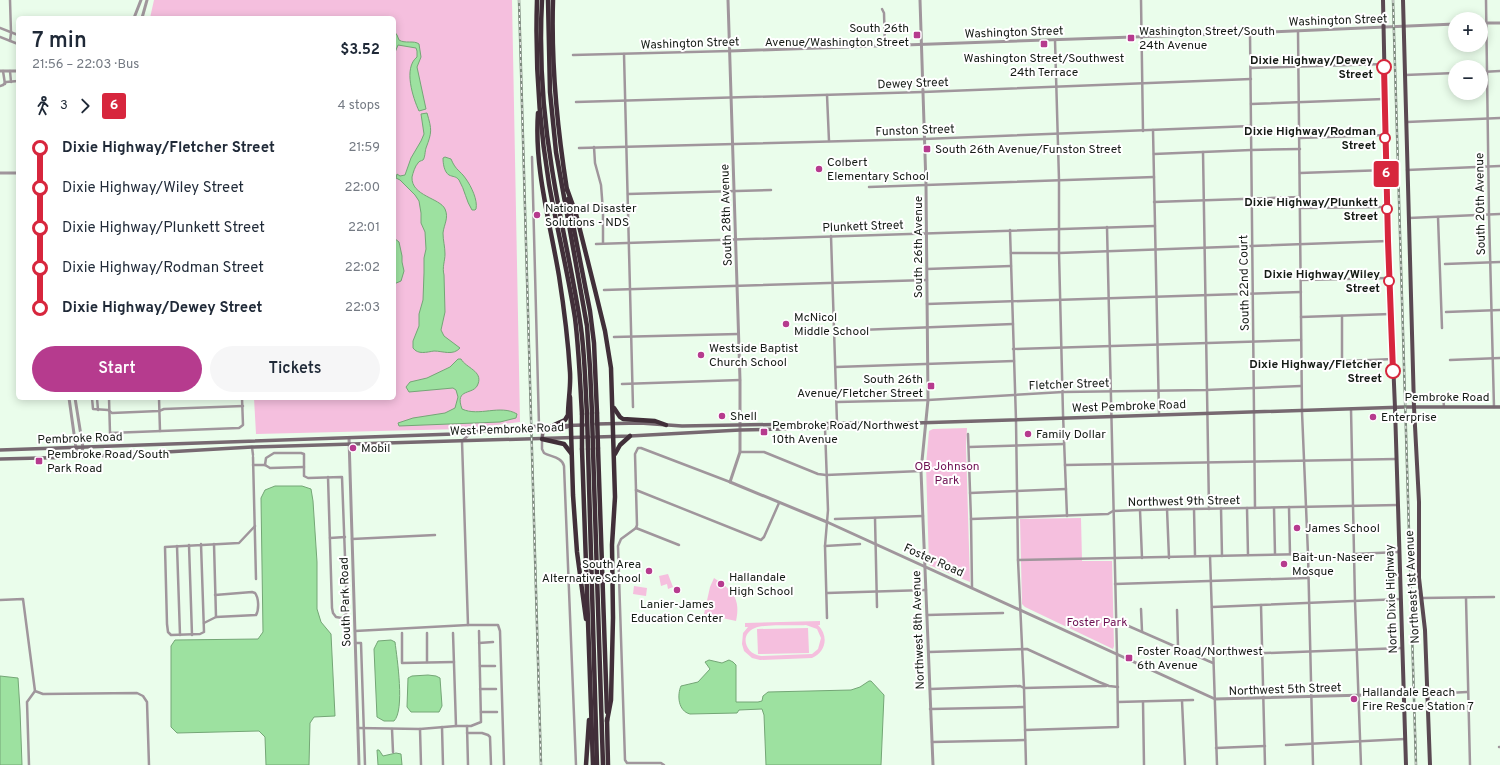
<!DOCTYPE html>
<meta charset="utf-8">
<style>
body{margin:0;font-family:Overpass,sans-serif;background:#f6f6f7;color:#1f2937;height:100vh;display:flex;flex-direction:column;font-size:15px;white-space:nowrap}
*{box-sizing:border-box;margin:0}
p{font-size:13px;color:#747a83}
.icon{flex:none;width:22px;height:22px;fill:none;stroke:currentColor;stroke-width:2;stroke-linecap:round;stroke-linejoin:round}
.map{position:relative;flex:1;overflow:hidden}
.details{position:absolute;left:16px;top:16px;width:380px;height:384px;display:flex;flex-direction:column;background:#fff;border-radius:6px;box-shadow:0 2px 10px #0003}
.details>*{flex:none}
.badge{padding:0 8px;border-radius:3px;font-size:14px;line-height:26px}
.fabs{position:absolute;left:1448px;top:12px;display:grid;gap:8px}
.fabs a{display:grid;place-items:center;width:40px;height:40px;border-radius:50%;background:#fff;box-shadow:0 2px 10px #0003;font-size:20px}
.map>.badge{position:absolute;translate:-50% -50%;box-shadow:0 0 0 2px #fff}
.legs{display:flex;align-items:center;gap:6px;height:44px;padding:0 16px;font-size:13px}
.legs p{margin-inline-start:auto}
.overview{display:flex;align-items:center;justify-content:space-between;height:68px;padding:0 16px}
h1{font-size:22px;font-weight:600;line-height:30px}
.button{display:flex;gap:8px;margin-top:auto;padding:8px 16px}
.button a{flex:1;height:46px;border-radius:24px;background:#b63b8e;color:#fff;font-size:16px;font-weight:600;line-height:46px;text-align:center}
.button a+a{background:#f6f6f7;color:#1f2937}
ul{padding:0 16px;list-style:none}
li{display:flex;align-items:center;gap:14px;height:40px;font-size:15px}
li i{display:grid;place-items:center;width:6px;height:100%;margin:0 5px;background:currentColor}
li i::after{content:'';width:10px;height:10px;margin:-5px;border:3px solid;border-radius:50%;background:#fff}
li p{margin-inline-start:auto}
li:first-child i{background:linear-gradient(#0000 50%,currentColor 0)}
li:last-child i{background:linear-gradient(currentColor 50%,#0000 0)}
.map>svg:first-child{display:block}
</style>
<div class="map">
<svg width="1500" height="765" viewBox="0 0 1500 765">
<rect width="100%" height="100%" fill="#eafdeb"/>
<g fill="#f5bfde" fill-rule="evenodd">
<path d="M154 0H512L520 422 462 429 256 434 254 398H394V18H150Z"/>
<path d="M967 428 966 446 970 582 929 565 926 465 929 431 933 429Z"/>
<path d="M1081 518 1082 561H1112L1114 646 1113 649 1025 607 1022 604 1020 519Z"/>
<path d="M668 574 673 587 668 589 667 584 661 586 659 576Z"/>
<path d="M714 578C732 590 741 598 736 621L704 614 710 587Z"/>
<path d="M634 586 647 588 646 596 633 594Z"/>
<path d="M820 621V625H818C829 636 826 652 812 658L760 660 752 658 744 651 742 644 743 633 748 627H745V623ZM806 625 817 629 821 638 818 649 812 654 761 656C745 654 739 634 755 628 763 624 796 626 806 625Z"/>
<path d="M808 628 809 653 758 654 757 629Z"/>
</g>
<g fill="#9de1a0" stroke="#74a676">
<path d="M394 31 397 35 399 40C405 44 414 40 419 44L421 57 417 67 426 109 419 111C413 98 403 68 417 57V51L416 48 398 45 394 55Z"/>
<path d="M427 113C432 130 432 132 426 148 425 151 425 158 423 160 421 161 419 161 418 163 415 166 413 173 412 177 411 196 440 198 445 209 449 218 444 224 443 233 443 240 445 247 445 254 445 261 442 267 444 275L445 312 441 330 444 336 460 348C453 356 443 351 434 351 427 352 418 355 413 348V341L419 326V314L423 300 424 273V258L426 249 425 232 421 223V213L419 201 415 195 400 180 396 178 397 174 400 176 405 175 411 158 421 141 424 134 421 114Z"/>
<path d="M445 157 451 159C456 171 460 170 466 179 471 186 478 200 476 209L475 210H472C466 201 465 190 459 180 456 176 453 177 449 175 444 172 443 163 443 158Z"/>
<path d="M394 238 399 242 402 256V262L404 271 401 281 394 284Z"/>
<path d="M458 359H461C466 368 483 371 478 384 474 396 454 387 462 409 479 417 500 404 517 414L516 418 500 422 399 426 398 423 413 418 445 413 455 408 458 397 456 390 453 388 409 392 406 387 410 382 427 378 450 367Z"/>
<path d="M275 486H302L311 489 313 501 317 562V609L321 622 331 634 335 716 314 717 310 723 309 765H266L265 737 259 731 177 733 171 727V646L175 640 258 639 263 632 261 498 265 490Z"/>
<path d="M391 640 395 642C397 658 405 710 394 721H384L377 717 374 649 378 641Z"/>
<path d="M709 660 722 663 729 660 733 662 736 665V702H758L762 701 763 696 768 692 851 690 860 687 869 681H871L884 695 881 765H766L764 715 762 709 739 710 737 713 690 714C678 711 677 695 681 686L698 682 710 669 705 662Z"/>
<path d="M428 675 436 676 440 678 442 706 439 712H411L407 707 408 678 412 676Z"/>
<path d="M0 676 18 678 20 710 22 765H0Z"/>
<path d="M377 750H379L383 756 396 753 401 754 402 765H378Z"/>
</g>
<g fill="none" stroke-linecap="round" stroke-linejoin="round">
<g stroke="#a0969c" stroke-width="2.5">
<path d="M1141 0 1143 131"/>
<path d="M1486 0 1489 215 1494 407"/>
<path d="M882 9 884 13 885 46"/>
<path d="M0 28 18 35"/>
<path d="M1298 31 1302 412 1308 554 1313 765"/>
<path d="M1250 33 1255 508"/>
<path d="M0 37 18 44"/>
<path d="M1055 40 1059 180V253L1063 414 1067 516"/>
<path d="M10 41 11 33 10 0"/>
<path d="M624 54 633 407"/>
<path d="M573 55 730 51"/>
<path d="M1251 68 1384 64"/>
<path d="M3 71 5 84"/>
<path d="M10 71 11 82"/>
<path d="M1481 72 1500 71"/>
<path d="M1405 75 1455 73"/>
<path d="M0 86 3 85 6 82 18 81"/>
<path d="M827 95 829 141"/>
<path d="M576 102 923 92 1251 79"/>
<path d="M1251 104 1384 99"/>
<path d="M1407 122 1500 118"/>
<path d="M1153 130 1159 415"/>
<path d="M1300 138 1385 135"/>
<path d="M594 147 595 163 601 185 603 211V243"/>
<path d="M579 148 924 139 1251 126"/>
<path d="M1203 152 1209 509"/>
<path d="M1154 154 1251 150 1300 149"/>
<path d="M532 157 539 426"/>
<path d="M1407 170 1500 166"/>
<path d="M1300 173 1386 170"/>
<path d="M869 187 1154 177"/>
<path d="M628 194 771 190"/>
<path d="M1154 202 1300 197"/>
<path d="M1301 208 1387 207"/>
<path d="M1438 217 1442 328"/>
<path d="M1409 218 1500 214"/>
<path d="M1010 230 1016 420 1018 560 1024 688 1026 765"/>
<path d="M831 236 837 423"/>
<path d="M596 244 1155 226"/>
<path d="M1011 253H1059L1388 241"/>
<path d="M1445 264 1500 262"/>
<path d="M927 269 1011 266"/>
<path d="M1301 280 1389 278"/>
<path d="M604 290 927 280"/>
<path d="M927 304 1301 292"/>
<path d="M1446 312 1500 310"/>
<path d="M1342 316V361"/>
<path d="M1301 317 1391 314"/>
<path d="M834 331 1013 324"/>
<path d="M614 337 738 334"/>
<path d="M1013 349 1301 340"/>
<path d="M1450 360 1500 358"/>
<path d="M1301 363 1393 359"/>
<path d="M836 367 1014 361"/>
<path d="M622 384 740 380"/>
<path d="M1443 395 1444 407"/>
<path d="M92 398 93 409 108 410 112 413 159 411 164 409 243 406"/>
<path d="M97 398 98 410"/>
<path d="M109 398 110 433 239 428 243 425 242 398"/>
<path d="M159 398 160 431"/>
<path d="M837 402 928 400 1063 392 1206 390 1301 386"/>
<path d="M1351 409 1355 601 1361 765"/>
<path d="M825 428 828 510 825 546 827 618"/>
<path d="M968 434 971 519 972 587"/>
<path d="M542 439V449L544 453C551 457 562 457 564 466L576 765"/>
<path d="M252 447 253 455"/>
<path d="M969 447 1064 444"/>
<path d="M740 452H764L818 474 826 475 921 471"/>
<path d="M253 457 256 579"/>
<path d="M253 465H265"/>
<path d="M265 465 266 458 274 453H301L304 454V476L308 478 342 477 347 610 346 614 342 618 336 617 333 613 332 608 328 477"/>
<path d="M265 465 270 468 304 467"/>
<path d="M1065 465 1396 459"/>
<path d="M636 490 761 540 764 537 779 503"/>
<path d="M970 493 1066 489"/>
<path d="M1289 507 1290 554"/>
<path d="M1221 508 1222 556"/>
<path d="M1247 508 1248 555"/>
<path d="M1274 508 1275 554"/>
<path d="M1167 509 1169 558"/>
<path d="M1194 509 1195 556"/>
<path d="M1140 510 1142 558"/>
<path d="M875 518 877 607"/>
<path d="M835 519 923 516"/>
<path d="M971 519 1108 514 1113 511 1140 510 1398 505"/>
<path d="M636 528 621 539 618 546 625 760 627 763H661L664 765"/>
<path d="M636 528 637 525 635 454 638 448H641L730 482"/>
<path d="M636 528 679 545"/>
<path d="M330 538 345 537"/>
<path d="M352 539 435 535"/>
<path d="M201 544 204 632 200 634 171 635 168 632 167 624 165 547 239 543 255 526"/>
<path d="M214 544 216 617"/>
<path d="M189 545 192 635"/>
<path d="M177 546 180 635"/>
<path d="M825 546 860 544"/>
<path d="M1354 554 1399 552"/>
<path d="M1210 556 1217 765"/>
<path d="M1018 560 1308 554"/>
<path d="M1115 584 1308 578"/>
<path d="M827 593 926 590"/>
<path d="M1422 598 1494 597"/>
<path d="M1466 598 1470 765"/>
<path d="M0 600 23 599 35 691 43 694 137 693 143 696 147 702 149 765"/>
<path d="M1261 605 1265 765"/>
<path d="M1212 607 1401 599"/>
<path d="M1141 609 1142 631"/>
<path d="M1177 610 1178 647"/>
<path d="M927 615 1003 613"/>
<path d="M1117 621 1213 663"/>
<path d="M204 623 216 617 256 615C259 610 259 598 255 593L252 592 215 595"/>
<path d="M468 625 462 441 471 433"/>
<path d="M355 631 468 625H498L500 631 504 765"/>
<path d="M402 633V663L454 662"/>
<path d="M427 633V662"/>
<path d="M453 633 456 726"/>
<path d="M355 643H361L365 765"/>
<path d="M479 643 493 642"/>
<path d="M929 652 1027 649 1099 682 1109 686 1118 687"/>
<path d="M1213 655 1402 648"/>
<path d="M480 666H495"/>
<path d="M480 689H496"/>
<path d="M930 689 1020 686 1024 688 1106 686"/>
<path d="M1428 694 1467 692"/>
<path d="M1182 701 1185 765"/>
<path d="M1118 702 1193 700"/>
<path d="M1143 702 1144 765"/>
<path d="M930 709 1024 707"/>
<path d="M481 712H497"/>
<path d="M467 726 468 765"/>
<path d="M442 727 443 765"/>
<path d="M358 728 420 729 456 726H471L481 722 479 631"/>
<path d="M392 729 393 752"/>
<path d="M420 729 421 765"/>
<path d="M1025 730 1118 727 1117 654 1107 227"/>
<path d="M467 733H482L488 735 490 737 491 765"/>
<path d="M932 742 1025 740"/>
<path d="M1286 745 1405 739"/>
<path d="M1499 747H1500"/>
<path d="M1216 748 1265 746"/>
<path d="M29 765 27 702 35 691"/>
</g>
<g stroke="#a0969c" stroke-width="3">
<path d="M728 0 740 380V452L730 482 827 522 1215 699 1404 694"/>
<path d="M920 0 926 185 928 400 921 471 933 765"/>
<path d="M134 18 141 0"/>
<path d="M142 18 147 0"/>
<path d="M1481 23H1500"/>
<path d="M730 51 1250 33 1455 24"/>
<path d="M0 71H18"/>
<path d="M0 173H18"/>
<path d="M69 398 76 448 80 457"/>
<path d="M75 398 83 448 80 457"/>
<path d="M349 438 359 765"/>
</g>
<g stroke="#776971" stroke-width="3.5">
<path d="M596 424 640 423 682 426 858 423 863 425 884 424 1405 407H1500"/>
<path d="M596 437 630 436 740 430 858 427 863 425"/>
<path d="M542 439 543 431 567 427 571 425"/>
<path d="M0 450 454 434 518 427 584 425"/>
<path d="M0 459 80 457 252 447 589 437"/>
</g>
<g stroke="#5a4952" stroke-width="4">
<path d="M1383 0 1388 241 1395 408 1406 765"/>
<path d="M1403 0 1414 407 1419 502V578L1425 630 1430 765"/>
</g>
<g stroke="#412f39" stroke-width="4.5">
<path d="M537 0C535 61 539 123 549 184 557 229 568 273 575 318 579 350 580 382 582 414"/>
<path d="M542 0C539 56 543 114 552 169 560 220 572 270 580 321 585 352 585 383 587 414"/>
<path d="M548 0 550 92 556 152 587 326 590 368 592 413"/>
<path d="M553 0C551 64 557 127 567 190"/>
<path d="M538 113C534 168 550 222 559 276 564 308 568 340 570 372 571 387 568 401 568 415L565 420 554 425"/>
<path d="M567 189 576 214 595 290 605 331 611 368 615 497 612 545 613 618 611 700 607 721"/>
<path d="M568 199 590 311 594 343 597 413"/>
<path d="M570 397 573 495 577 552 586 619"/>
<path d="M614 408 620 417 623 419 655 421 666 425"/>
<path d="M542 439 564 444 571 453"/>
<path d="M598 448 607 712"/>
<path d="M582 449 593 765"/>
<path d="M588 449 597 765"/>
<path d="M593 449 603 765"/>
<path d="M615 454 620 445 630 436"/>
<path d="M607 719 608 765"/>
<path d="M586 765 589 720"/>
</g>
<defs>
<g id="rail">
<path d="M519 0 541 765"/>
<path d="M1393 0 1416 765"/>
</g>
</defs>
<use href="#rail" stroke="#7d8a7e" stroke-width="2.5"/>
<use href="#rail" stroke="#fff" stroke-width="1" stroke-dasharray="3" stroke-linecap="butt"/>
<g stroke="#412f39" stroke-width="4.5">
<path d="M592 413 593 449"/>
<path d="M597 413 598 448"/>
<path d="M582 414V449"/>
<path d="M587 414 588 449"/>
</g>
</g>
<g fill="none" stroke-linecap="round" stroke-linejoin="round">
<defs>
<path id="line-1" d="M1384 67 1388 241 1393 371"/>
</defs>
<use href="#line-1" stroke="#fff" stroke-width="9"/>
<use href="#line-1" stroke="#d7263d" stroke-width="6"/>
</g>
<g fill="#b63b8e" stroke="#fff" stroke-width="1.5">
<rect x="913" y="31" width="8" height="8" rx="2"/>
<rect x="1127" y="34" width="8" height="8" rx="2"/>
<rect x="1040" y="40" width="8" height="8" rx="2"/>
<rect x="923" y="145" width="8" height="8" rx="2"/>
<circle cx="819" cy="169" r="4"/>
<circle cx="537" cy="215" r="4"/>
<circle cx="786" cy="324" r="4"/>
<circle cx="701" cy="355" r="4"/>
<rect x="927" y="382" width="8" height="8" rx="2"/>
<circle cx="722" cy="416" r="4"/>
<circle cx="1373" cy="417" r="4"/>
<rect x="760" y="428" width="8" height="8" rx="2"/>
<circle cx="1028" cy="434" r="4"/>
<circle cx="353" cy="448" r="4"/>
<rect x="35" y="457" width="8" height="8" rx="2"/>
<circle cx="1297" cy="528" r="4"/>
<circle cx="1284" cy="564" r="4"/>
<circle cx="649" cy="571" r="4"/>
<circle cx="721" cy="584" r="4"/>
<circle cx="677" cy="590" r="4"/>
<rect x="1125" y="654" width="8" height="8" rx="2"/>
<circle cx="1354" cy="699" r="4"/>
</g>
<g fill="#fff" stroke="#d7263d" stroke-width="2">
<circle cx="1384" cy="67" r="7"/>
<circle cx="1385" cy="138" r="5"/>
<circle cx="1387" cy="209" r="5"/>
<circle cx="1389" cy="281" r="5"/>
<circle cx="1393" cy="371" r="7"/>
</g>
<g text-anchor="middle" stroke-width="4" stroke-linejoin="round" paint-order="stroke">
<g font-size="12" fill="#151b15" stroke="#fff">
<text transform="translate(1338 20) rotate(-2)" y="4">Washington Street</text>
<text transform="translate(1014 32) rotate(-2)" y="4">Washington Street</text>
<text transform="translate(690 43) rotate(-2)" y="4">Washington Street</text>
<text transform="translate(913 83) rotate(-2)" y="4">Dewey Street</text>
<text transform="translate(915 130) rotate(-2)" y="4">Funston Street</text>
<text transform="translate(1480 204) rotate(-91)" y="4">South 20th Avenue</text>
<text transform="translate(726 215) rotate(-92)" y="4">South 28th Avenue</text>
<text transform="translate(863 226) rotate(-2)" y="4">Plunkett Street</text>
<text transform="translate(918 247) rotate(-90)" y="4">South 26th Avenue</text>
<text transform="translate(1244 283) rotate(-91)" y="4">South 22nd Court</text>
<text transform="translate(1069 384) rotate(-2)" y="4">Fletcher Street</text>
<text x="1447" y="401">Pembroke Road</text>
<text transform="translate(1129 406) rotate(-2)" y="4">West Pembroke Road</text>
<text transform="translate(507 429) rotate(-2)" y="4">West Pembroke Road</text>
<text transform="translate(80 438) rotate(-2)" y="4">Pembroke Road</text>
<text transform="translate(1184 501) rotate(-1)" y="4">Northwest 9th Street</text>
<text transform="translate(934 560) rotate(24)" y="4">Foster Road</text>
<text transform="translate(1412 587) rotate(-93)" y="4">Northeast 1st Avenue</text>
<text transform="translate(1391 599) rotate(-92)" y="4">North Dixie Highway</text>
<text transform="translate(345 602) rotate(-92)" y="4">South Park Road</text>
<text transform="translate(918 630) rotate(-92)" y="4">Northwest 8th Avenue</text>
<text transform="translate(1285 689) rotate(-2)" y="4">Northwest 5th Street</text>
</g>
<g font-size="12" fill="#151b15" stroke="#fff" text-anchor="start">
<text x="909" y="32" text-anchor="end">South 26th<tspan x="909" dy="14">Avenue/Washington Street</tspan></text>
<text x="1139" y="35">Washington Street/South<tspan x="1139" dy="14">24th Avenue</tspan></text>
<text x="1044" y="62" text-anchor="middle">Washington Street/Southwest<tspan x="1044" dy="14">24th Terrace</tspan></text>
<text x="935" y="153">South 26th Avenue/Funston Street</text>
<text x="827" y="166">Colbert<tspan x="827" dy="14">Elementary School</tspan></text>
<text x="545" y="212">National Disaster<tspan x="545" dy="14">Solutions - NDS</tspan></text>
<text x="794" y="321">McNicol<tspan x="794" dy="14">Middle School</tspan></text>
<text x="709" y="352">Westside Baptist<tspan x="709" dy="14">Church School</tspan></text>
<text x="923" y="383" text-anchor="end">South 26th<tspan x="923" dy="14">Avenue/Fletcher Street</tspan></text>
<text x="730" y="420">Shell</text>
<text x="1381" y="421">Enterprise</text>
<text x="772" y="429">Pembroke Road/Northwest<tspan x="772" dy="14">10th Avenue</tspan></text>
<text x="1036" y="438">Family Dollar</text>
<text x="361" y="452">Mobil</text>
<text x="47" y="458">Pembroke Road/South<tspan x="47" dy="14">Park Road</tspan></text>
<text x="1305" y="532">James School</text>
<text x="1292" y="561">Bait-un-Naseer<tspan x="1292" dy="14">Mosque</tspan></text>
<text x="641" y="568" text-anchor="end">South Area<tspan x="641" dy="14">Alternative School</tspan></text>
<text x="729" y="581">Hallandale<tspan x="729" dy="14">High School</tspan></text>
<text x="677" y="608" text-anchor="middle">Lanier-James<tspan x="677" dy="14">Education Center</tspan></text>
<text x="1137" y="655">Foster Road/Northwest<tspan x="1137" dy="14">6th Avenue</tspan></text>
<text x="1362" y="696">Hallandale Beach<tspan x="1362" dy="14">Fire Rescue Station 7</tspan></text>
</g>
<g font-size="12" font-weight="bold" fill="#151b15" stroke="#fff" text-anchor="end">
<text x="1373" y="64">Dixie Highway/Dewey<tspan x="1373" dy="14">Street</tspan></text>
<text x="1376" y="135">Dixie Highway/Rodman<tspan x="1376" dy="14">Street</tspan></text>
<text x="1378" y="206">Dixie Highway/Plunkett<tspan x="1378" dy="14">Street</tspan></text>
<text x="1380" y="278">Dixie Highway/Wiley<tspan x="1380" dy="14">Street</tspan></text>
<text x="1382" y="368">Dixie Highway/Fletcher<tspan x="1382" dy="14">Street</tspan></text>
</g>
<g font-size="12" fill="#6e1153" stroke="#fff">
<text x="947" y="470">OB Johnson<tspan x="947" dy="14">Park</tspan></text>
<text x="1097" y="626">Foster Park</text>
</g>
</g>
</svg>
<div class="fabs">
<a>+</a>
<a>−</a>
</div>
<b class="badge" style="left:1386px;top:174px;background:#d7263d;color:#fff">6</b>
<section class="details">
<div class="overview"><div><h1>7 min</h1><p>21:56 – 22:03 · Bus</p></div><b>$3.52</b></div>
<div class="legs"><svg class="icon" aria-label="walk" viewBox="0 0 24 24"><circle cx="13" cy="4" r="2"/><path d="M13 8l-2 6 4 7M11 14l-3 7M7 12l3-4h3l4 4"/></svg>3<svg class="icon" aria-label="forward" viewBox="0 0 24 24"><path d="M9 5l7 7-7 7"/></svg><b class="badge" style="background:#d7263d;color:#fff">6</b><p>4 stops</p></div>
<ul>
<li><i style="color:#d7263d"></i><b>Dixie Highway/Fletcher Street</b><p>21:59</p></li>
<li><i style="color:#d7263d"></i><span>Dixie Highway/Wiley Street</span><p>22:00</p></li>
<li><i style="color:#d7263d"></i><span>Dixie Highway/Plunkett Street</span><p>22:01</p></li>
<li><i style="color:#d7263d"></i><span>Dixie Highway/Rodman Street</span><p>22:02</p></li>
<li><i style="color:#d7263d"></i><b>Dixie Highway/Dewey Street</b><p>22:03</p></li>
</ul>
<div class="button"><a>Start</a><a>Tickets</a></div>
</section>
</div>
